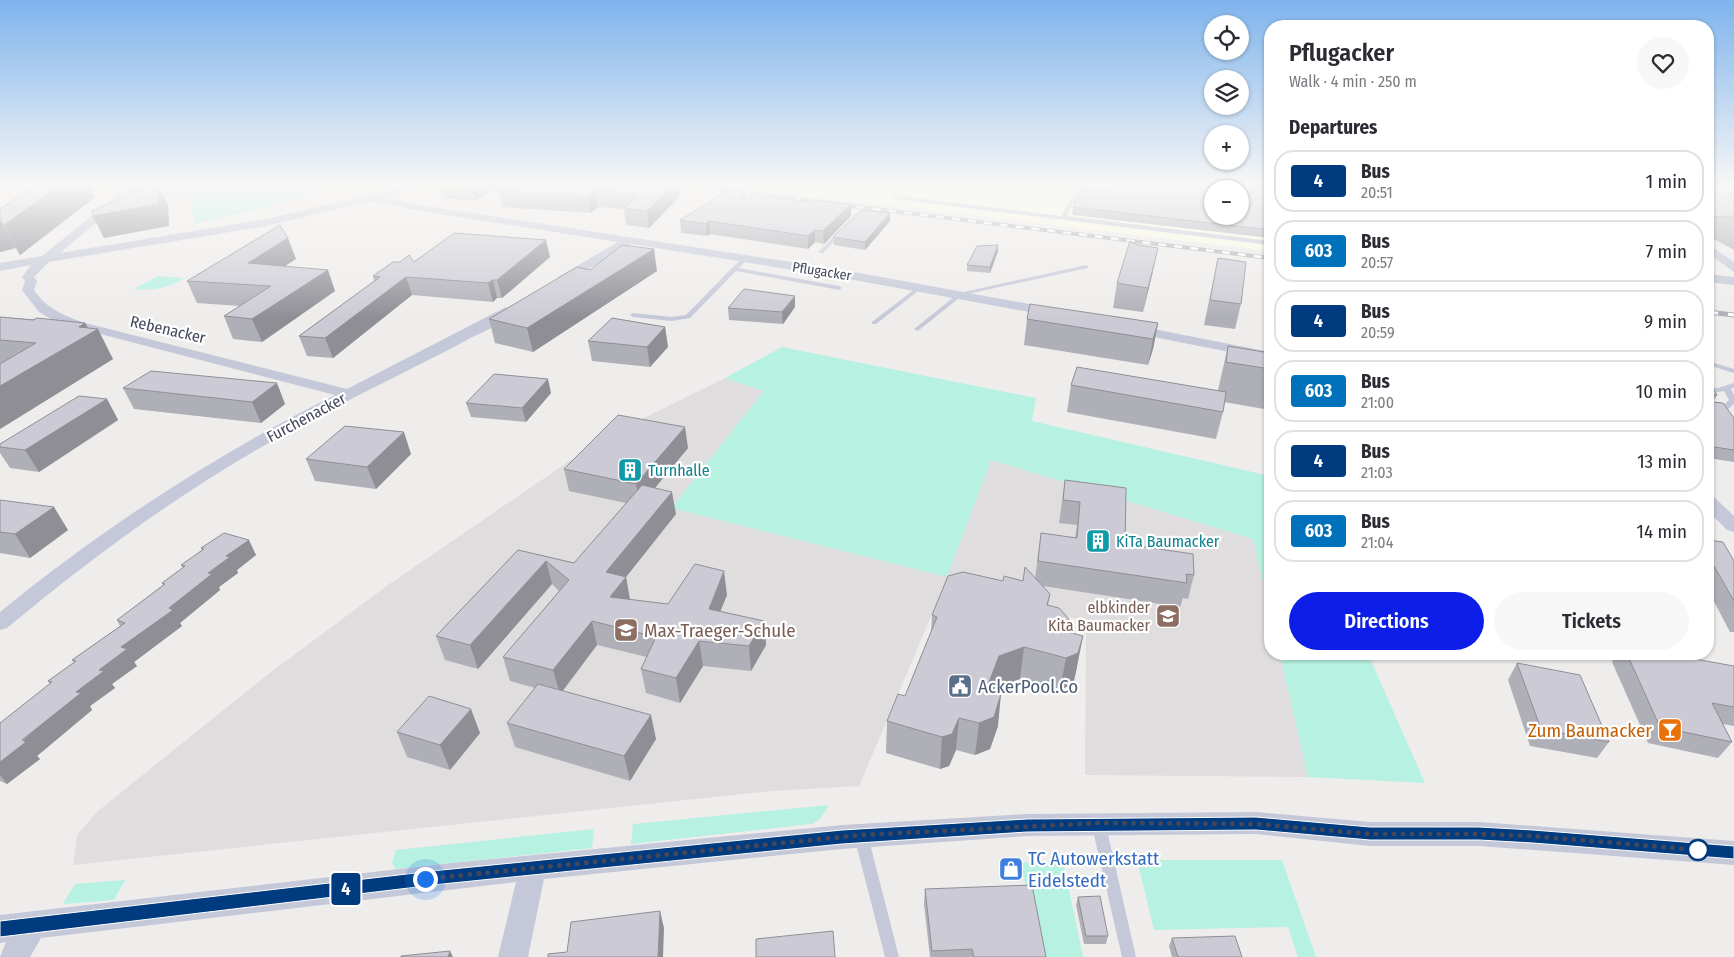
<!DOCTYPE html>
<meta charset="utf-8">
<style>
body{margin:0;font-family:"Fira Sans Condensed",sans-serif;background:#f7f7f7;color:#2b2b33;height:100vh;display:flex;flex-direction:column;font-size:19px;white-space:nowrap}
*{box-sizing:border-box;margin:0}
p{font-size:16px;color:#7c7c81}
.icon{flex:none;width:28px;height:28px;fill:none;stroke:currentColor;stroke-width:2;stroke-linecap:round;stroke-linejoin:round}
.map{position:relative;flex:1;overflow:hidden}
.side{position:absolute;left:1264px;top:20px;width:450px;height:640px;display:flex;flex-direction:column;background:#fff;border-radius:20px;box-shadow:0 1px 4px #0004}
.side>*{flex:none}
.badge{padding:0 10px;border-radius:4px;font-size:18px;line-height:32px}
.tools{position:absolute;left:1204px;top:15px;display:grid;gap:10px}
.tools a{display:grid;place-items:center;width:45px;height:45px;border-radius:50%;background:#fff;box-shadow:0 1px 4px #0004;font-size:25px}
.you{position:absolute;width:25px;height:25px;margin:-12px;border:4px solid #fff;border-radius:50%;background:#1a73e8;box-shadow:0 0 0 8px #1a73e833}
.map>.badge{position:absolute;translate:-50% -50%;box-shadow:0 0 0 2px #fff}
h2{padding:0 25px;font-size:19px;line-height:45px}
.round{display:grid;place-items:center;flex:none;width:52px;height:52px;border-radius:26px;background:#f7f7f7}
.summary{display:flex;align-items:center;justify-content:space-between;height:85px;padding:0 25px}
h1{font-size:24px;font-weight:600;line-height:38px}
.button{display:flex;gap:10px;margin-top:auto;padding:10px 25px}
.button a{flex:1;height:58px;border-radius:30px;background:#0d1ee8;color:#fff;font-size:20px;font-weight:600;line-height:58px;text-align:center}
.button a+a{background:#f7f7f7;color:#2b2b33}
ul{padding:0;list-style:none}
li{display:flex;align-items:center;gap:15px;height:62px;margin:0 10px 8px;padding:0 15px;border:2px solid #e1e1e2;border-radius:20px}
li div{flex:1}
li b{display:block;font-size:19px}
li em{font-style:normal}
li .badge{min-width:55px;font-weight:700;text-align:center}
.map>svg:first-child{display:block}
</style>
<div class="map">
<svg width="1734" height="957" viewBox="0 0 1734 957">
<rect width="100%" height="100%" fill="#efedec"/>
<path fill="#fbfde2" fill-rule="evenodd" d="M749 185H1270V251L787 193 776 188ZM1212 189H1240V216H1212Z"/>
<path fill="#e0ddde" d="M725 378 764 391 671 508 991 460 1254 539 1270 611V654H1280L1308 777 1085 775 1086 621 944 586 859 786 772 791 73 865 77 835 98 811 267 675 388 585 581 453 636 422Z"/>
<g fill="#b6f1e2">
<path d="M158 185H326L333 187 267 207 194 224 190 194 157 199 165 195 145 196Z"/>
<path d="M158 276 185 278C168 288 155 291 134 289Z"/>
<path d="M782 347 1036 398 1032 421 1270 476V611L1253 539 991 460 947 577 671 508 764 391 725 378Z"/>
<path d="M1280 654H1368L1425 783 1308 777Z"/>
<path d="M829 805 820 819 812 824 631 844 633 824Z"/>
<path d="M594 829 592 848 395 869 392 862 396 850Z"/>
<path d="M1137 860H1282L1316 957H1298L1288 927 1154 930Z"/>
<path d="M1063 861 1083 957H1040L1021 863Z"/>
<path d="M125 880 114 900 63 904 75 884Z"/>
</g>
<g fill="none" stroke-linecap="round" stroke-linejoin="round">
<g fill="#c4c8d8" fill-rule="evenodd">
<path d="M1079 185H1084L1067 216 1270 241V245L894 199 891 197 894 195 1061 216Z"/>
<path d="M838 232 843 233 823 253H819V251Z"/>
<path d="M745 256 748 258 739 268 839 286 842 288 839 290 736 271 690 318 672 321 633 317 630 315 633 313 672 317 686 315 732 268Z"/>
<path d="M1086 265 1088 266V268L963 295 919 330 917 331 914 329 959 293Z"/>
<path d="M920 285 923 287 922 288 876 324H872V322Z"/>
<path d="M1708 361 1734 369V373L1708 365Z"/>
<path d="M1734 383V387L1731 389 1734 395V404L1725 412 1708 411V407L1720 408 1729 400 1724 391 1718 392 1708 391V387L1718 388Z"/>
<path d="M1099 820 1104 822 1106 826 1136 957H1122L1092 826 1094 822Z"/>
<path d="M861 830 866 832 868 836 899 957H885L854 836 856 832Z"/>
</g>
<g fill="#c4c8d8" fill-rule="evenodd">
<path d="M0 185H17L0 190Z"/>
<path d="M130 185H141L60 253 261 220 361 197 405 185H420L419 187 384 197 420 205 843 270 1051 308 1058 312 1051 316 843 278 632 244 562 284 556 280 558 277 618 242 420 211 372 201 261 227 49 262 34 277 37 281 34 290C47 309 64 316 85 323L347 389 504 308 509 307 516 311C508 322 480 333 467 340 403 374 336 405 272 441 178 494 91 558 7 628L0 630V612C104 527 215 455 335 395L58 323 39 312 22 290 25 281 22 277 31 265 0 271V263L42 256Z"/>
<path d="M1708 244 1734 262V272L1708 253Z"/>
<path d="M1708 274 1734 277V285L1708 282Z"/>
<path d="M1133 325 1270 352V360L1128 332 1126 329 1128 326Z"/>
<path d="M1708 496 1714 497 1734 516V532L1727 530 1708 511Z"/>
<path d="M1256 812 1370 822H1479L1734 841V865L1479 846H1370L1256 834 1027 836 842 849 544 879 528 957H498L516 882 41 938 30 957H0L6 942 0 943V915L442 864 842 825 1027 814Z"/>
</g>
<defs>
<path id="rail-far1" d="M682 185 1270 258"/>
<path id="rail" d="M1708 312 1734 315"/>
</defs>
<use href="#rail-far1" stroke="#aeaeb7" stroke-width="4"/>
<use href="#rail" stroke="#aeaeb7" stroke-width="5"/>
<use href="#rail-far1" stroke="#fff" stroke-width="2.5" stroke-dasharray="8" stroke-linecap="butt"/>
<use href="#rail" stroke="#fff" stroke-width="3" stroke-dasharray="10" stroke-linecap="butt"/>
</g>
<g fill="#afafb7">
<path d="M440 185H498L475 201 444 198Z"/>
<path d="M499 185H679L680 196 649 228 626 225 624 209 598 207 591 213 502 207 498 191 502 188Z"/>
<path d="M1270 185V238L1072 215 1073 207 1106 190Z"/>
<path d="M1708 185H1734V250L1716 240 1708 241Z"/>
<path d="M744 195V198L749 199 851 204V216L824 244 815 242 808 249 710 234 707 236 681 233 680 220Z"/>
<path d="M95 197 20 255 16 248 0 252V209Z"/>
<path d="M890 221 865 250 834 245 833 237Z"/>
<path d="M998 245V251L990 273 967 271V265Z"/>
<path d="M550 257 502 298H497L493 302 412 295 333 358 307 356 299 336 374 281 373 276 400 262Z"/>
<path d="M1218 258 1241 304 1235 329 1204 325Z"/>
<path d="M296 259 284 266 335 291 262 342 233 339 224 316 240 306 197 303 187 281Z"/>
<path d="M590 270 657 271 533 352 495 343 489 319Z"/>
<path d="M1153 271 1143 312 1113 308 1117 283Z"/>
<path d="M795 307 783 324 729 320 728 308Z"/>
<path d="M0 317 85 323 88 328 113 359 0 429Z"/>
<path d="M1027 319 1158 323 1153 349 1148 365 1024 345Z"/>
<path d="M665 327 668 347 650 367 592 361 588 341Z"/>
<path d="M1228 346 1270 353V410L1224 402 1223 412 1216 439 1067 412 1071 385 1218 390Z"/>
<path d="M1708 381 1717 395 1713 402 1734 418V462L1708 458Z"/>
<path d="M123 388 285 404 261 423 134 409Z"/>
<path d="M551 393 526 422 471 417 466 403Z"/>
<path d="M107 399 118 420 39 472 10 468 0 453V444Z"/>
<path d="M688 448 655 488 676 514 626 577 630 600 668 604 727 595 720 611 764 621 766 645 751 671 703 666 680 703 646 693 641 669 647 657 597 645 563 691 656 739 630 781 515 747 507 723 535 688 510 681 503 657 559 591 552 584 478 669 445 660 436 636 518 550 574 563 626 503 569 491 564 469Z"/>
<path d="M411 454 376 489 315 481 306 459Z"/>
<path d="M1065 480 1125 544 1194 575 1188 599 1183 598 1180 607 1043 586 1050 594 1048 605 1069 619 1067 632 1077 667 1073 685 1060 689 1020 679 995 688 994 692 998 726 990 749 975 755 956 750 949 766 940 769 886 753 887 721 905 696 931 633 932 615 1003 581H1023L1035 578 1041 533 1075 538 1077 525 1059 523Z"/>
<path d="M0 500 68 530 30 558 0 553Z"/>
<path d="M1708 540 1734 561V632H1730L1708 590Z"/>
<path d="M201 548 256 555 237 570 238 573 219 587 220 590 180 623 182 626 134 662 137 666 112 684 115 688 90 706 92 710 37 756 40 759 7 784 0 781V723L50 684 48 681 74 662 72 660 120 626 117 620 163 585 162 583 183 568 181 565 202 550Z"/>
<path d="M1618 654H1627L1734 666V726L1723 724 1732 742 1718 758 1648 743 1612 662Z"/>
<path d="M1517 663 1609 742 1597 758 1530 746 1508 680Z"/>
<path d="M397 732 480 733 450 770 407 757Z"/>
<path d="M925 889 1046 957H930L924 904Z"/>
<path d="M1078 897 1108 936 1106 944H1084L1076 905Z"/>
<path d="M1172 938 1242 957H1172L1169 946Z"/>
</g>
<g fill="#8f8e95">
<path d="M61 185H89L95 197 20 255 4 225Z"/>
<path d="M159 185 168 205 169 226 104 238 93 216Z"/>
<path d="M471 185H498L475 201Z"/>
<path d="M674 185H679L680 196 649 228 647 211Z"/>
<path d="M595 191 598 207 591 213 588 197Z"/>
<path d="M851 204V216L824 244 823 231Z"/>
<path d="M890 213V221L865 250V242Z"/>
<path d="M0 220 16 248 0 252Z"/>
<path d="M709 221 710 234 707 236 706 224Z"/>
<path d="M815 230V242L808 249V236Z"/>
<path d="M288 238 296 259 256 285 248 263Z"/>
<path d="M546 240 550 257 502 298 497 280Z"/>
<path d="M998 245V251L990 273V267Z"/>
<path d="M1158 248 1153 271 1143 312 1148 288Z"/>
<path d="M654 249 657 271 533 352 527 328Z"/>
<path d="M328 270 335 291 262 342 252 319Z"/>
<path d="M406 277 412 295 333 358 325 338Z"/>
<path d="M493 280 497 298 493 302 488 283Z"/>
<path d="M795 296V307L783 324 782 312Z"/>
<path d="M85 323 91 333 98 329 113 359 0 429V386L79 327Z"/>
<path d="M1158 323 1153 349 1148 365 1153 339Z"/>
<path d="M665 327 668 347 650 367 647 347Z"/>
<path d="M548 379 551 393 526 422 522 408Z"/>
<path d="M277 383 285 404 261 423 252 402Z"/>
<path d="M107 399 118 420 39 472 25 450Z"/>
<path d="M685 427 688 448 640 506 636 484Z"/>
<path d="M404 432 411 454 376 489 367 467Z"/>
<path d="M672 492 676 514 626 577 630 600 610 597 606 572Z"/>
<path d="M54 507 68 530 30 558 15 534Z"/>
<path d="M249 540 256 555 237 570 238 573 219 587 220 590 180 623 182 626 134 662 137 666 112 684 115 688 90 706 92 710 37 756 40 759 7 784 0 775V762L76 692 121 647 208 573 226 556Z"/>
<path d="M546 561 552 584 478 669 470 645Z"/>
<path d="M724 571 727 595 712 632 709 609Z"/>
<path d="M592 621 597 645 560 694 553 670Z"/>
<path d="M764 621 766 645 751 671 749 646Z"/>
<path d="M1083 636 1077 667 1073 685 1060 689 1066 658Z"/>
<path d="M699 641 703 666 680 703 676 678Z"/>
<path d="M1024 647 1020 679 995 688 983 722 1001 694 998 726 990 749 975 755 979 723 986 690 999 656Z"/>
<path d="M471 709 480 733 450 770 440 745Z"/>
<path d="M651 715 656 739 630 781 624 756Z"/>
<path d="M959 718 956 750 949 766 940 769 942 737Z"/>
<path d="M660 911 664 928 663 957H658Z"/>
<path d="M450 951 453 957H448Z"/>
</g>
<g fill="#cccbd5" stroke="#8f8e95" fill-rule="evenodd">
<path d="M36 185H61L4 225 0 220V209Z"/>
<path d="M155 185H159V204L93 216 92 211 143 187Z"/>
<path d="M507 185H674L647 211 624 208 639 194 595 191 588 197 498 191Z"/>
<path d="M737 185 744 195 741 197 749 199 754 195 812 202 815 200 851 204 823 231 815 230 808 236 709 221 706 224 680 220Z"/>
<path d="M1109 185H1270V230L1073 207 1082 187 1106 190ZM1212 189H1240V216H1212Z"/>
<path d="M1708 185H1734V218L1729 216 1708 217Z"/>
<path d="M861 210 890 213 865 242 833 237Z"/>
<path d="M280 225 288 238 248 263 328 270 252 319 224 316 271 286 187 281Z"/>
<path d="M454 233 546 240 497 280H493L488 283 406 277 325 338 299 336 380 277 373 276 393 262H400L409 255 414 262Z"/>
<path d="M1130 241 1138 245 1158 248 1148 288 1117 283Z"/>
<path d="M622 245 654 249 527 328 489 319 577 267 590 270Z"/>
<path d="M998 245 990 267 967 265 977 246Z"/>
<path d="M1218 258 1246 262 1241 304 1210 300Z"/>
<path d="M744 289 795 296 782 312 728 308Z"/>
<path d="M1030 304 1158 323 1153 339 1027 319Z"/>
<path d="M0 317 33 320 37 318 85 323 79 327 98 329 0 386V364L36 343 0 340Z"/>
<path d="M612 318 665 327 647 347 588 341Z"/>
<path d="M1228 346 1270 353V369L1226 362Z"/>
<path d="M1077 367 1226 392 1223 412 1071 385Z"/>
<path d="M151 371 277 383 252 402 123 388Z"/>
<path d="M494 374 548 379 522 408 466 403Z"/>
<path d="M1708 381 1717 395H1713V402L1723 403 1734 418V450L1708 446Z"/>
<path d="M79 396 107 399 25 450 0 447V444Z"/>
<path d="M618 415 685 427 636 484 564 469Z"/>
<path d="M345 426 404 432 367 467 306 459Z"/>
<path d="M1065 480 1126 488 1125 544 1193 554 1194 575 1186 574 1187 583 1038 561 1041 533 1077 538 1080 502 1063 500Z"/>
<path d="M642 485 672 492 606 572 626 577 610 597 668 604 695 564 724 571 709 609 764 621 749 646 699 641 676 678 641 669 656 637 592 621 553 670 503 657 569 580 546 561 470 645 436 636 518 550 574 563Z"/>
<path d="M0 500 54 507 15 534 0 532Z"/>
<path d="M224 533 249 540 226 556 230 557 208 573 212 574 169 608 173 610 121 647 127 649 99 670 104 671 76 692 81 693 22 740 26 742 0 762V723L52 682 48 681 76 661 72 660 125 623 117 620 165 584 162 583 185 566 181 565 204 549 201 548Z"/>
<path d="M1708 540 1723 542 1734 561V601L1714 566 1708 565Z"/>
<path d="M1025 567 1050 594 1047 605 1059 608 1069 619 1065 631 1083 636 1078 653 1066 658 1024 647 999 656 986 690 1001 694 994 717 979 723 959 718 952 734 942 737 887 721 898 694 905 696 937 617 932 615 948 576 963 572 1003 581 1004 576 1023 581Z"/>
<path d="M1627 654H1667L1734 666V707L1712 703 1732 742 1660 727Z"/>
<path d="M1517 663 1580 675 1609 742 1541 729Z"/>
<path d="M538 684 651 715 624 756 507 723Z"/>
<path d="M429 696 471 709 440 745 397 732Z"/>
<path d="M1032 885 1046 957H974L972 949 932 951 925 889Z"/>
<path d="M1100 896 1108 936H1086L1078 897Z"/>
<path d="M660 911 658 957H548V954L567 952 571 922Z"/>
<path d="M833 931 835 957H756V939Z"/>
<path d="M1235 936 1242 957H1178L1172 938Z"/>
<path d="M450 951 448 957H401V956Z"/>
</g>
<linearGradient id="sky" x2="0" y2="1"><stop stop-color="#7eb3ec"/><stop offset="0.58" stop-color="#f8f7f6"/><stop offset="1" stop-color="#f8f7f6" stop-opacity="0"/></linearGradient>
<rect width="1734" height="319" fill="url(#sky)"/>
<path fill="#003b80" stroke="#fff" d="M1256 817 1370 827H1479L1533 830 1734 846V859L1533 843 1479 840H1370L1256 830 1027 832 842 844 442 884 0 937V921L442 870 842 830 1027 819Z"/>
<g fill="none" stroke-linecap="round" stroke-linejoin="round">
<path stroke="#43475b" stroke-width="5" stroke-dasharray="0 9" d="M425 879 861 835 1098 823 1256 824 1370 834H1479L1533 836 1698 850"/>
</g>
<defs>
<symbol id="building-square" viewBox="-11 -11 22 22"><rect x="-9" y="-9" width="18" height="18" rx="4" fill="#0f9aa8" stroke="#fff"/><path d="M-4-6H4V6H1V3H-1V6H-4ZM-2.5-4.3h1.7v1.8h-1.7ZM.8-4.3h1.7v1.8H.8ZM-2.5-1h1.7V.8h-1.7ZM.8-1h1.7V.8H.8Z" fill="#fff"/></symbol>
<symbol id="school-square" viewBox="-11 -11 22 22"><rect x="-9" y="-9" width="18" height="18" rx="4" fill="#8d6e63" stroke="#fff"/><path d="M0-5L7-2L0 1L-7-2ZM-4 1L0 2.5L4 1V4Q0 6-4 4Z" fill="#fff"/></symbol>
<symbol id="civic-square" viewBox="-11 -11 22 22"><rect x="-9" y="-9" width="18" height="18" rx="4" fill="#5c6f8a" stroke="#fff"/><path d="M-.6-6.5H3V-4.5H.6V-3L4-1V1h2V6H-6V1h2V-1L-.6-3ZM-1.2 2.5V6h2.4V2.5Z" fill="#fff"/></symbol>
<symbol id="bar-square" viewBox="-11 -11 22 22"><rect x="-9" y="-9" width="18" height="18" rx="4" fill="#e8710a" stroke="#fff"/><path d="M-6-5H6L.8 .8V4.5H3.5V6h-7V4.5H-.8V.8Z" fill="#fff"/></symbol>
<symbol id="shop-square" viewBox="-11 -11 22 22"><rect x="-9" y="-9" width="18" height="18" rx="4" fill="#3f7fe0" stroke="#fff"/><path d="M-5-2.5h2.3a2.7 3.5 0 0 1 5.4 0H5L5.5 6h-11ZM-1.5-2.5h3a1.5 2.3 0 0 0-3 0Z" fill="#fff"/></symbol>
</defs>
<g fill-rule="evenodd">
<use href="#building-square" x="616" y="456" width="28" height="28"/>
<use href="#building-square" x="1084" y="527" width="28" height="28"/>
<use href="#school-square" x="1154" y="602" width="28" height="28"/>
<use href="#school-square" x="612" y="616" width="28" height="28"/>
<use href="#civic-square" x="946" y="672" width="28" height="28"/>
<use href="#bar-square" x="1656" y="716" width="28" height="28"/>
<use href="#shop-square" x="997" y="855" width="28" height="28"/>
</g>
<circle fill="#fff" stroke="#003b80" stroke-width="2.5" cx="1698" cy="850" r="10"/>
<g text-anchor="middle" stroke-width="4.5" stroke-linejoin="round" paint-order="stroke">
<g font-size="14" fill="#43475b" stroke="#fff">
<text transform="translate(822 271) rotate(9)" y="5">Pflugacker</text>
</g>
<g font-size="16" fill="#43475b" stroke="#fff">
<text transform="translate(168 329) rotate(13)" y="6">Rebenacker</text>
<text transform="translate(306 417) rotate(-28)" y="6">Furchenacker</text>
</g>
<g font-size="16" fill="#0d838f" stroke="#fff" text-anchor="start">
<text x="648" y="476">Turnhalle</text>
<text x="1116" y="547">KiTa Baumacker</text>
</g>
<g font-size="16" fill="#785e54" stroke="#fff" text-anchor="end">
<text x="1150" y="613">elbkinder<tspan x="1150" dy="18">Kita Baumacker</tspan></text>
</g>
<g font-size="19" fill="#785e54" stroke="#fff" text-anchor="start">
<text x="644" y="637">Max-Traeger-Schule</text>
</g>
<g font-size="19" fill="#4e5e75" stroke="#fff" text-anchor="start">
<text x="978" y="693">AckerPool.Co</text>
</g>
<g font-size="19" fill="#c56008" stroke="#fff" text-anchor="end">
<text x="1652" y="737">Zum Baumacker</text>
</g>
<g font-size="19" fill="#366cbe" stroke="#fff" text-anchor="start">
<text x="1028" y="865">TC Autowerkstatt<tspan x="1028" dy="22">Eidelstedt</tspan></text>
</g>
</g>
</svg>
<div class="tools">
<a><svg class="icon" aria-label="locate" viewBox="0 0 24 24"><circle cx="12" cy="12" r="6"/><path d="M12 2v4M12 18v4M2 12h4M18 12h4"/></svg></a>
<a><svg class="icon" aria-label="layers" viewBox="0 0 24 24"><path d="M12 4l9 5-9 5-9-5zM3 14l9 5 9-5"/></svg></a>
<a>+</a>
<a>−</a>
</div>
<div class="you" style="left:425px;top:879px"></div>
<b class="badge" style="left:346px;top:889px;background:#003b80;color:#fff">4</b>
<section class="side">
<div class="summary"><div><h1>Pflugacker</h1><p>Walk · 4 min · 250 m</p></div><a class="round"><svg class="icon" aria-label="heart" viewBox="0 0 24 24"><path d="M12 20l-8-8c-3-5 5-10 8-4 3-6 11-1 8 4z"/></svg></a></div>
<h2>Departures</h2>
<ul>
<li><span class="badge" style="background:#003b80;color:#fff">4</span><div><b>Bus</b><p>20:51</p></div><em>1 min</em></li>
<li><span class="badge" style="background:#0072bc;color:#fff">603</span><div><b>Bus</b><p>20:57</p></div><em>7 min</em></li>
<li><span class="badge" style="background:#003b80;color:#fff">4</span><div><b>Bus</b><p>20:59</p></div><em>9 min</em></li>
<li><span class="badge" style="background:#0072bc;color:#fff">603</span><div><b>Bus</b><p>21:00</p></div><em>10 min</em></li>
<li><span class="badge" style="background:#003b80;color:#fff">4</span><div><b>Bus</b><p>21:03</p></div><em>13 min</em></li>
<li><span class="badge" style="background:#0072bc;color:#fff">603</span><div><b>Bus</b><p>21:04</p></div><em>14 min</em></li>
</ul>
<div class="button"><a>Directions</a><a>Tickets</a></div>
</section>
</div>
